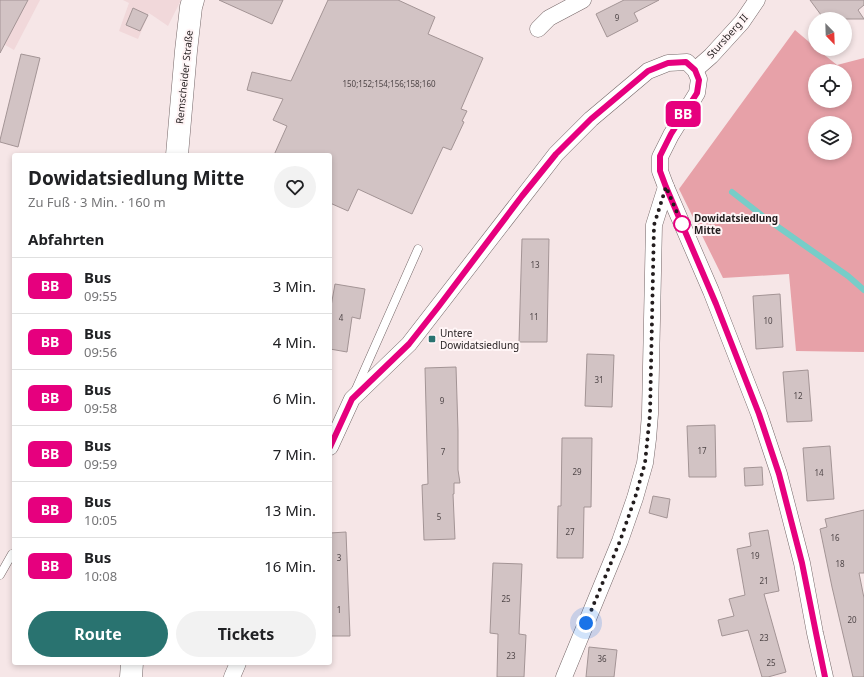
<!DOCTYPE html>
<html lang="de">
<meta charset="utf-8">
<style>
body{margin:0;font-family:"Noto Sans",sans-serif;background:#f2f2f2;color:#202124;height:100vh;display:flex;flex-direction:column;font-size:15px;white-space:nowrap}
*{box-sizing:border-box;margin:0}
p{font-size:13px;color:#757577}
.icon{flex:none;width:22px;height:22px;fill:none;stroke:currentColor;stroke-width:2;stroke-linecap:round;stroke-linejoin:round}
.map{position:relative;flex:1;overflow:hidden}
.panel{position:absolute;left:12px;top:153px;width:320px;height:512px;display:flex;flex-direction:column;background:#fff;border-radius:4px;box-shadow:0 2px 6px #0003}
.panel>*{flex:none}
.badge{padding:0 8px;border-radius:6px;font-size:14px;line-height:26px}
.needle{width:26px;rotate:157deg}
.buttons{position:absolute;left:808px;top:12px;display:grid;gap:8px}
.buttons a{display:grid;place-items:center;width:44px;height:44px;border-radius:50%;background:#fff;box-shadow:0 2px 6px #0003;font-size:20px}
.you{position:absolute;width:20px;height:20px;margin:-10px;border:3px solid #fff;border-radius:50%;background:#1a73e8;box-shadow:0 0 0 6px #1a73e833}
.map>.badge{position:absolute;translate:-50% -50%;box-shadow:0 0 0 2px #fff}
h2{padding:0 16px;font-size:15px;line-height:36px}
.round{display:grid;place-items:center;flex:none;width:42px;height:42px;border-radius:21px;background:#f2f2f2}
.headline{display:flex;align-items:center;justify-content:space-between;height:68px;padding:0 16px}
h1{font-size:19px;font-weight:700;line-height:30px}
.cta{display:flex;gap:8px;margin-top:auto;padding:8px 16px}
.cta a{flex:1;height:46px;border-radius:24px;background:#297370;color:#fff;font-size:16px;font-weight:700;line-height:46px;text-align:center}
.cta a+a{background:#f2f2f2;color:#202124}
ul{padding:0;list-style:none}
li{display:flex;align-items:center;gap:12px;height:56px;padding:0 16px;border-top:1px solid #e0e0e0}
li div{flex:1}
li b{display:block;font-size:15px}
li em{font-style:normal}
li .badge{min-width:44px;font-weight:700;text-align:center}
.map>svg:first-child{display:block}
</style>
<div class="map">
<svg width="864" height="677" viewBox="0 0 864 677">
<rect width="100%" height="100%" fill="#f6e6e7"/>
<g fill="#f1d8da">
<path d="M0 0H40L14 50 0 42Z"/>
<path d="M123 0H181L168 26 149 13 138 39 119 31 129 3Z"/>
</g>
<path fill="#e7a1a8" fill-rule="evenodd" d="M795 30 815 47V49H817L837 65 864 58V352L796 351 789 274 723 278 679 189ZM815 71H845V101H815ZM815 123H845V153H815Z"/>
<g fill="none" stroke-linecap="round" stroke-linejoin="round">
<path stroke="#77cdc8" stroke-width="6" d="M732 192 764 217 848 276 864 290"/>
</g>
<g fill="#d2c3c4" stroke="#a39495">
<path d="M0 0H28L0 53Z"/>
<path d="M219 0H283L272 24Z"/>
<path d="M328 0H398L435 17 428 34 483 58 461 109 467 111 462 121 464 122 451 150 443 147 412 214 358 189 348 211 330 203V155H274L287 126 273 120 283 99 247 90 252 72 291 81Z"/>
<path d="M624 0H659L634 13 638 21 607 37 596 14Z"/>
<path d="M810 0H864V5L858 10 864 19H824Z"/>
<path d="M133 8 148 15 140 31 126 25Z"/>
<path d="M21 54 40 58 18 147 0 142V140Z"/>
<path d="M522 239H549L547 342H519Z"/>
<path d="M335 284 365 289 360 319 352 317 347 352 330 349V312Z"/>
<path d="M780 294 783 347 756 349 753 296Z"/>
<path d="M587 354 614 355 612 407 585 406Z"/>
<path d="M456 367 458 431V470L460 483H454V494H453L455 539 424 540 422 485 428 484 425 368Z"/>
<path d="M808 370 812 421 787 422 783 372Z"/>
<path d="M715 425 716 477H689L687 426Z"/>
<path d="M562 438H592L591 507H584L583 558H557L558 506H561Z"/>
<path d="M830 446 834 499 807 501 803 448Z"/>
<path d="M762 467 763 485 745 486 744 468Z"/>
<path d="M653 496 670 499 667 518 649 513Z"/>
<path d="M864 510V573H859L864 598V677H853L832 587 820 529 827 527 825 519Z"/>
<path d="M768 530 779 591 764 594 786 672 768 677H762L748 630 722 636 718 620 734 616 729 599 745 595 737 549 751 546 749 533Z"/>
<path d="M346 532 350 636H330V533Z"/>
<path d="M493 563 522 564 519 634 526 635 524 677H497L498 634 490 633Z"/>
<path d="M589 647 617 650 614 677H586Z"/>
</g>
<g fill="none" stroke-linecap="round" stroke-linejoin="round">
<defs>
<g id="service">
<path d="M356 389 418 249"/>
<path d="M0 575 12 554"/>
</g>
<g id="minor">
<path d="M538 29 549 18 583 0"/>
<path d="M695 70 711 56 742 22 757 0"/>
<path d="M330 447 352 399 409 344 556 154 591 119 648 71 668 63 687 62 695 70 699 79 697 93 671 135 660 157V171L666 187 711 291 759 414 779 474 802 563 815 633 825 677"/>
<path d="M232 677 238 663"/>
<path d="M564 677 620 541 635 498 645 463 648 439 650 414 654 225 666 187"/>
</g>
<g id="secondary">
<path d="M177 155 186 51 191 7 193 0"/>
<path d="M131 677 132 663"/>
</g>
</defs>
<use href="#service" stroke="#756768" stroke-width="9"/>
<use href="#minor" stroke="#756768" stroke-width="17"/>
<use href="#secondary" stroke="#756768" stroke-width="23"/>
<use href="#service" stroke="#fff" stroke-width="8"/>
<use href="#minor" stroke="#fff" stroke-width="16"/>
<use href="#secondary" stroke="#fff" stroke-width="22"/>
</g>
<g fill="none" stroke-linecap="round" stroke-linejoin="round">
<defs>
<path id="line" d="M330 447 352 399 409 344 439 306 522 196 556 154 591 119 648 71 668 63 686 62 695 70 699 80 697 93 671 134 660 156V171L666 187 716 304 759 414 779 474 802 563 816 633 825 677"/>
</defs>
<use href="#line" stroke="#fff" stroke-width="9"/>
<use href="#line" stroke="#e6007e" stroke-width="6"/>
<path stroke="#231d1e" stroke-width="4" stroke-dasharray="0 7.2" d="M586 623 620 541 635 498 645 463 650 414 654 225 666 187 682 224"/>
</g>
<circle fill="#fff" stroke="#e6007e" stroke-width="2" cx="682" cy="224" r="8"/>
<rect fill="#297370" stroke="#fff5f6" stroke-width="1.5" x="428" y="335" width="8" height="8" rx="2"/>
<g text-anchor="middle" stroke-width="4" stroke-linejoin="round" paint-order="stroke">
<g font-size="8" fill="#4f4648">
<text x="617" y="21">9</text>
<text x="389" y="87">150;152;154;156;158;160</text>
<text x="535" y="268">13</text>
<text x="534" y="320">11</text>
<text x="341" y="321">4</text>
<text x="768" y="324">10</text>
<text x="599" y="383">31</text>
<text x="798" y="399">12</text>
<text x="442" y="404">9</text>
<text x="702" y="454">17</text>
<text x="443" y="455">7</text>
<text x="577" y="475">29</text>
<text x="819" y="476">14</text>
<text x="439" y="520">5</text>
<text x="570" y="535">27</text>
<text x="835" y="541">16</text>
<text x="755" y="559">19</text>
<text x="339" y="561">3</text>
<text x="840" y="567">18</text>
<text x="764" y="584">21</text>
<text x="506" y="602">25</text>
<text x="339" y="613">1</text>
<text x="852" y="623">20</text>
<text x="764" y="641">23</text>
<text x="511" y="659">23</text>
<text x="602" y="662">36</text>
<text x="771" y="666">25</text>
</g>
<g font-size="10" fill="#231d1e" stroke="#fff5f6">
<text transform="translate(727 36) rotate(-48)" y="4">Stursberg II</text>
<text transform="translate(184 77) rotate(-84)" y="4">Remscheider Straße</text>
</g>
<g font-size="10" font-weight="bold" fill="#231d1e" stroke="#fff5f6" text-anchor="start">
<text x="694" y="222">Dowidatsiedlung<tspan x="694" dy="12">Mitte</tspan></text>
</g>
<g font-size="10" fill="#231d1e" stroke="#fff5f6" text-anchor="start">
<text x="440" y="337">Untere<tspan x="440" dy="12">Dowidatsiedlung</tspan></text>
</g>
</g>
</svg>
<div class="buttons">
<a><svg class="needle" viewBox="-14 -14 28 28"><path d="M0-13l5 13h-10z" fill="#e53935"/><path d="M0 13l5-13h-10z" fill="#757577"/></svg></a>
<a><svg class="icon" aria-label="locate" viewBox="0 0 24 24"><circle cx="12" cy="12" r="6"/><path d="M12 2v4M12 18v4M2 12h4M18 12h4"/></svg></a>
<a><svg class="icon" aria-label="layers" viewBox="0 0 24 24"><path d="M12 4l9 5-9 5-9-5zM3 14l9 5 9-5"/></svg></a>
</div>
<div class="you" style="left:586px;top:623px"></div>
<b class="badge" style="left:683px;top:114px;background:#e6007e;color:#fff">BB</b>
<section class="panel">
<div class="headline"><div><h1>Dowidatsiedlung Mitte</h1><p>Zu Fuß · 3 Min. · 160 m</p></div><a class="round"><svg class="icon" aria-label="heart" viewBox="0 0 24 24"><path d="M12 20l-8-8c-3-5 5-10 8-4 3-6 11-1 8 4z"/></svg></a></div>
<h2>Abfahrten</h2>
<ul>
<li><span class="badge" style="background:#e6007e;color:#fff">BB</span><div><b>Bus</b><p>09:55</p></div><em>3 Min.</em></li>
<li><span class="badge" style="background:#e6007e;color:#fff">BB</span><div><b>Bus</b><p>09:56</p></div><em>4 Min.</em></li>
<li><span class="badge" style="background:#e6007e;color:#fff">BB</span><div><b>Bus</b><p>09:58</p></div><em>6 Min.</em></li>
<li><span class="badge" style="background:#e6007e;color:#fff">BB</span><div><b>Bus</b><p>09:59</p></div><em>7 Min.</em></li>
<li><span class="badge" style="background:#e6007e;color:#fff">BB</span><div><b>Bus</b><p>10:05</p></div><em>13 Min.</em></li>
<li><span class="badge" style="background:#e6007e;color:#fff">BB</span><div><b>Bus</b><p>10:08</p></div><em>16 Min.</em></li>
</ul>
<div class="cta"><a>Route</a><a>Tickets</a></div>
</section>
</div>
